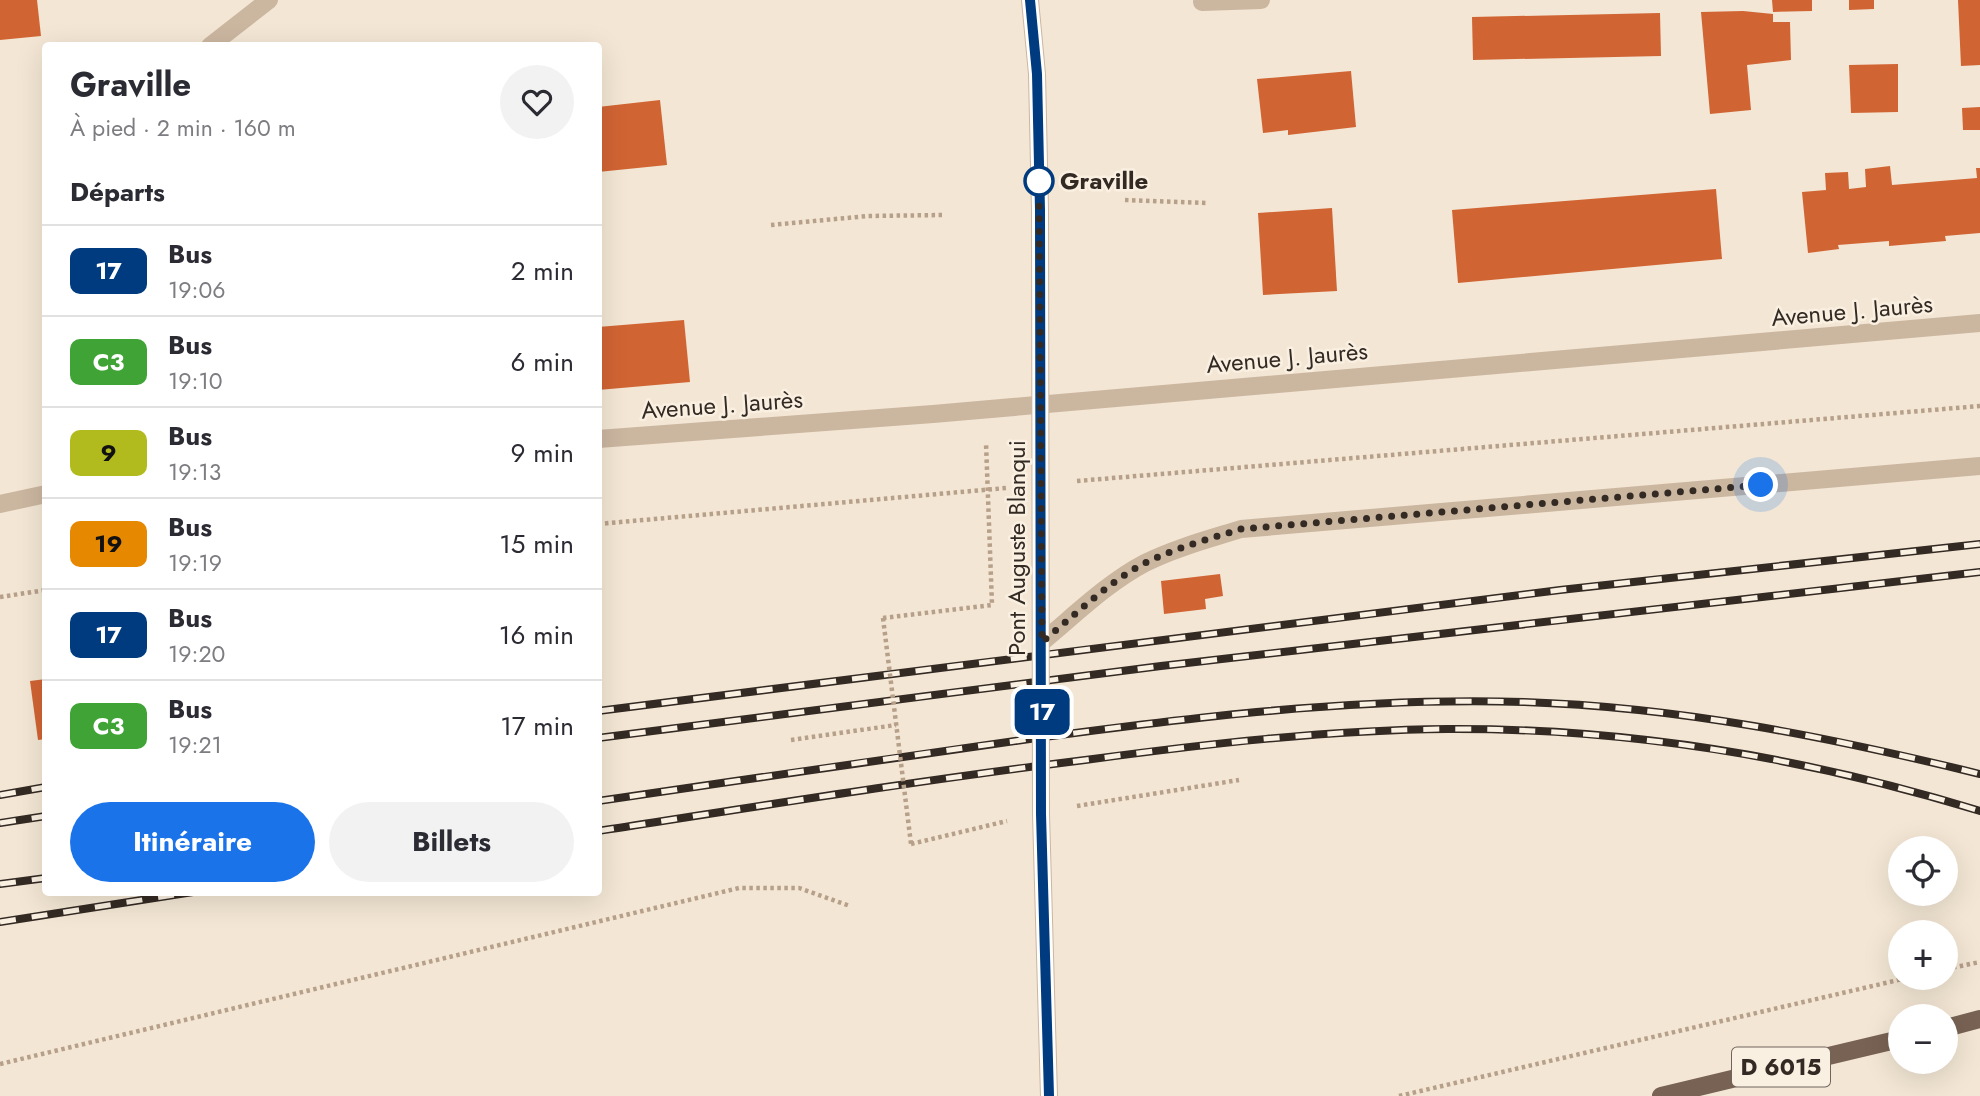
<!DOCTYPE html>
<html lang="fr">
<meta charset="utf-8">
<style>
body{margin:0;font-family:Jost,sans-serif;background:#f2f2f3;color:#2b2b33;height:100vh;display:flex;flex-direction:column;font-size:26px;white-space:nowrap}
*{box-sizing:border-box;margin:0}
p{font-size:23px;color:#7c7c81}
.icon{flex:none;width:38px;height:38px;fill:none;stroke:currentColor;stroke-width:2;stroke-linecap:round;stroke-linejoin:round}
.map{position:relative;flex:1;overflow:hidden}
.panel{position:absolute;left:42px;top:42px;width:560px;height:854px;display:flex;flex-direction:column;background:#fff;border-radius:7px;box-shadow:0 7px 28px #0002}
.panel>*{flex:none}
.badge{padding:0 14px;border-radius:10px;font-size:24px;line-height:46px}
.fabs{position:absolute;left:1888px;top:836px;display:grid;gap:14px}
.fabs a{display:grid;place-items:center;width:70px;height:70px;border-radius:50%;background:#fff;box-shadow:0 7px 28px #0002;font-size:35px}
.you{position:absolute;width:35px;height:35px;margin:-18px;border:5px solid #fff;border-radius:50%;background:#1a73e8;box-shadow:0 0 0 10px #1a73e833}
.map>.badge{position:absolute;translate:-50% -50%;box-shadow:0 0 0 4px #fff}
h2{padding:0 28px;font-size:26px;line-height:63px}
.round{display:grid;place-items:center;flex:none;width:74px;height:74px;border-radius:37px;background:#f2f2f3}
.headline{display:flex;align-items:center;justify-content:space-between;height:119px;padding:0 28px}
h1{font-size:33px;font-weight:700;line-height:52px}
.action{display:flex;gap:14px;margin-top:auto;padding:14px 28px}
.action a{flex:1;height:80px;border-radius:42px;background:#1a73e8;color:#fff;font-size:28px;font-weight:700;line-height:80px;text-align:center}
.action a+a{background:#f2f2f3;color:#2b2b33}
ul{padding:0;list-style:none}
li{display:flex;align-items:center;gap:21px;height:91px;padding:0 28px;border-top:2px solid #e1e1e2}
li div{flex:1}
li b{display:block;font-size:26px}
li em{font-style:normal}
li .badge{min-width:77px;font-weight:700;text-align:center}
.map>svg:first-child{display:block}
</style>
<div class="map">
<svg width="1980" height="1096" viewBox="0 0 1980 1096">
<rect width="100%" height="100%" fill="#f3e6d4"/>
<g fill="#d16433">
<path d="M0 0H37L41 36 0 40Z"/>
<path d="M1772 0H1812V11L1773 12Z"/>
<path d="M1849 0H1874V9L1849 10Z"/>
<path d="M1958 0H1980V65L1961 66Z"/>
<path d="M1743 11 1773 14V22H1790L1791 60 1747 65 1751 110 1710 114 1701 12Z"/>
<path d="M1660 13 1661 56 1473 60 1472 17Z"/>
<path d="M1898 64V112L1851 113 1849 65Z"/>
<path d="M1351 71 1356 127 1288 135V130L1263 133 1257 79Z"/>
<path d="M660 100 667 165 598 172V107Z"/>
<path d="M1980 107V130H1963L1962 108Z"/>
<path d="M1890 166 1892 185 1977 178 1976 168H1980V233L1945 236 1946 241 1889 246V241L1838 245 1839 249 1808 253 1802 192 1826 190 1825 173 1848 172 1849 189 1866 187 1865 169Z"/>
<path d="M1716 189 1722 259 1458 283 1452 210Z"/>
<path d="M1332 208 1337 291 1263 295 1258 213Z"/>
<path d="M684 320 690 382 598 390V327Z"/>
<path d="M1220 574 1223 596 1205 599 1206 609 1164 614 1161 581Z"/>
<path d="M46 679V739L38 740 30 681Z"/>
</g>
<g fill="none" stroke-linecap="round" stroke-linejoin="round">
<g stroke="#b7a08a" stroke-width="4.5" stroke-dasharray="3.5 3.5" stroke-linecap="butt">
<path d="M1125 200 1208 203"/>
<path d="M771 225 868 216 942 215"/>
<path d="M1077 481 1980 406"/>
<path d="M598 524 1006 488"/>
<path d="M0 597 46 590"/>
<path d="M883 618 992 605 986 443"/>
<path d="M791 740 896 725"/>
<path d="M1077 806 1239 780"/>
<path d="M911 844 1007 821"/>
<path d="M1946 969 1980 962"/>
<path d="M0 1064 739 888H799L850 906"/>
<path d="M1399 1096 1907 978"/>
</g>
<g stroke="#cbb6a0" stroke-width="18">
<path d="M1030 0 1037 74 1040 210"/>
<path d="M1202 2 1261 0"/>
<path d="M210 46 269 0"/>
<path d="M598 439 933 414 1980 323"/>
<path d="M0 504 46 494"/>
<path d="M1042 642C1075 615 1107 583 1145 563 1175 548 1209 539 1241 529L1980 466"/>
</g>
<g stroke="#786253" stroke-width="18">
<path d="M1946 1028 1980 1019"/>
<path d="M1661 1096 1900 1039"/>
</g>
<defs>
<g id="rail">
<path d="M598 711 1560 590 1980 544"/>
<path d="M598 738 1161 666 1980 572"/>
<path d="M0 795 46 787"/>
<path d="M598 801C737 781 876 760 1015 741 1184 718 1353 697 1524 702 1680 707 1829 737 1980 774"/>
<path d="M0 823 46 816"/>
<path d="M598 831C760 806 922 780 1085 760 1205 744 1327 730 1448 729 1628 728 1808 758 1980 811"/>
<path d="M0 884 46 878"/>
<path d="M0 922 193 892"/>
</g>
</defs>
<use href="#rail" stroke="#342a24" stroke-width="8"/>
<use href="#rail" stroke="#faf0e1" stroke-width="5" stroke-dasharray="16" stroke-linecap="butt"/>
<path stroke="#b7a08a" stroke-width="4.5" stroke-dasharray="3.5 3.5" stroke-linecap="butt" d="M883 618 911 844"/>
<path stroke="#cbb6a0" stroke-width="18" d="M1040 210 1041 814 1049 1096"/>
</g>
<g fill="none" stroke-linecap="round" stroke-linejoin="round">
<defs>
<path id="line" d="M1030 0 1037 74 1040 210 1041 814 1049 1096"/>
</defs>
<use href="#line" stroke="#fff" stroke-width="16"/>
<use href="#line" stroke="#003b80" stroke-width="10"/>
<path stroke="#342a24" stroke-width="7" stroke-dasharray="0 12.6" d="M1039 181 1042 642C1075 615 1107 583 1145 563 1175 548 1209 539 1241 529L1761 485"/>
</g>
<circle fill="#fff" stroke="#003b80" stroke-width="3.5" cx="1039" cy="181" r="14"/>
<g text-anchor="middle" stroke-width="5" stroke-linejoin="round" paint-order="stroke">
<rect fill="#faf0e1" stroke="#6f655d" stroke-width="2" x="1732" y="1047.5" width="98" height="39" rx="5"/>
<g font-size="23" font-weight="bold" fill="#342a24">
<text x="1781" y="1075">D 6015</text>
</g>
<g font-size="24" font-weight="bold" fill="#342a24" stroke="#faf0e1" text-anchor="start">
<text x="1060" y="189">Graville</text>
</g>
<g font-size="24" fill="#342a24" stroke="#faf0e1">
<text transform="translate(1852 311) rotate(-5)" y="8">Avenue J. Jaurès</text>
<text transform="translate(1287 358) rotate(-5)" y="8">Avenue J. Jaurès</text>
<text transform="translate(722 405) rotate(-4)" y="8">Avenue J. Jaurès</text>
<text transform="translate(1017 548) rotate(-90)" y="8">Pont Auguste Blanqui</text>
</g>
</g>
</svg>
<div class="fabs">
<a><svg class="icon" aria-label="locate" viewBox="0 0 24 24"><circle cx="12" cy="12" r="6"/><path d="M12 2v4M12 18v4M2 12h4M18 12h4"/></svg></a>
<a>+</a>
<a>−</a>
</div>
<div class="you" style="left:1761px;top:485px"></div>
<b class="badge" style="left:1042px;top:712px;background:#003b80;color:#fff">17</b>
<section class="panel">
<div class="headline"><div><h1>Graville</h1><p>À pied · 2 min · 160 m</p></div><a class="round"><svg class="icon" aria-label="heart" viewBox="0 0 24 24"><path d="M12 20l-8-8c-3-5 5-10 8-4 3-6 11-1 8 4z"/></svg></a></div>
<h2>Départs</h2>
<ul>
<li><span class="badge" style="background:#003b80;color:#fff">17</span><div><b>Bus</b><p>19:06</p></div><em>2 min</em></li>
<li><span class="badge" style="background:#3fa435;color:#fff">C3</span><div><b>Bus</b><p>19:10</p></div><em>6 min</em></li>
<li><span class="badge" style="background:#b2bb1e;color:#111">9</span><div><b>Bus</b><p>19:13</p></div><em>9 min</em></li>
<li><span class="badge" style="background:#e68800;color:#111">19</span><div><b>Bus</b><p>19:19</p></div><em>15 min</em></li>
<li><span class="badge" style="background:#003b80;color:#fff">17</span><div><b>Bus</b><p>19:20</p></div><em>16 min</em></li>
<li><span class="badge" style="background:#3fa435;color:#fff">C3</span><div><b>Bus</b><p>19:21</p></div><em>17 min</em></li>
</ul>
<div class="action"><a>Itinéraire</a><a>Billets</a></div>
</section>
</div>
